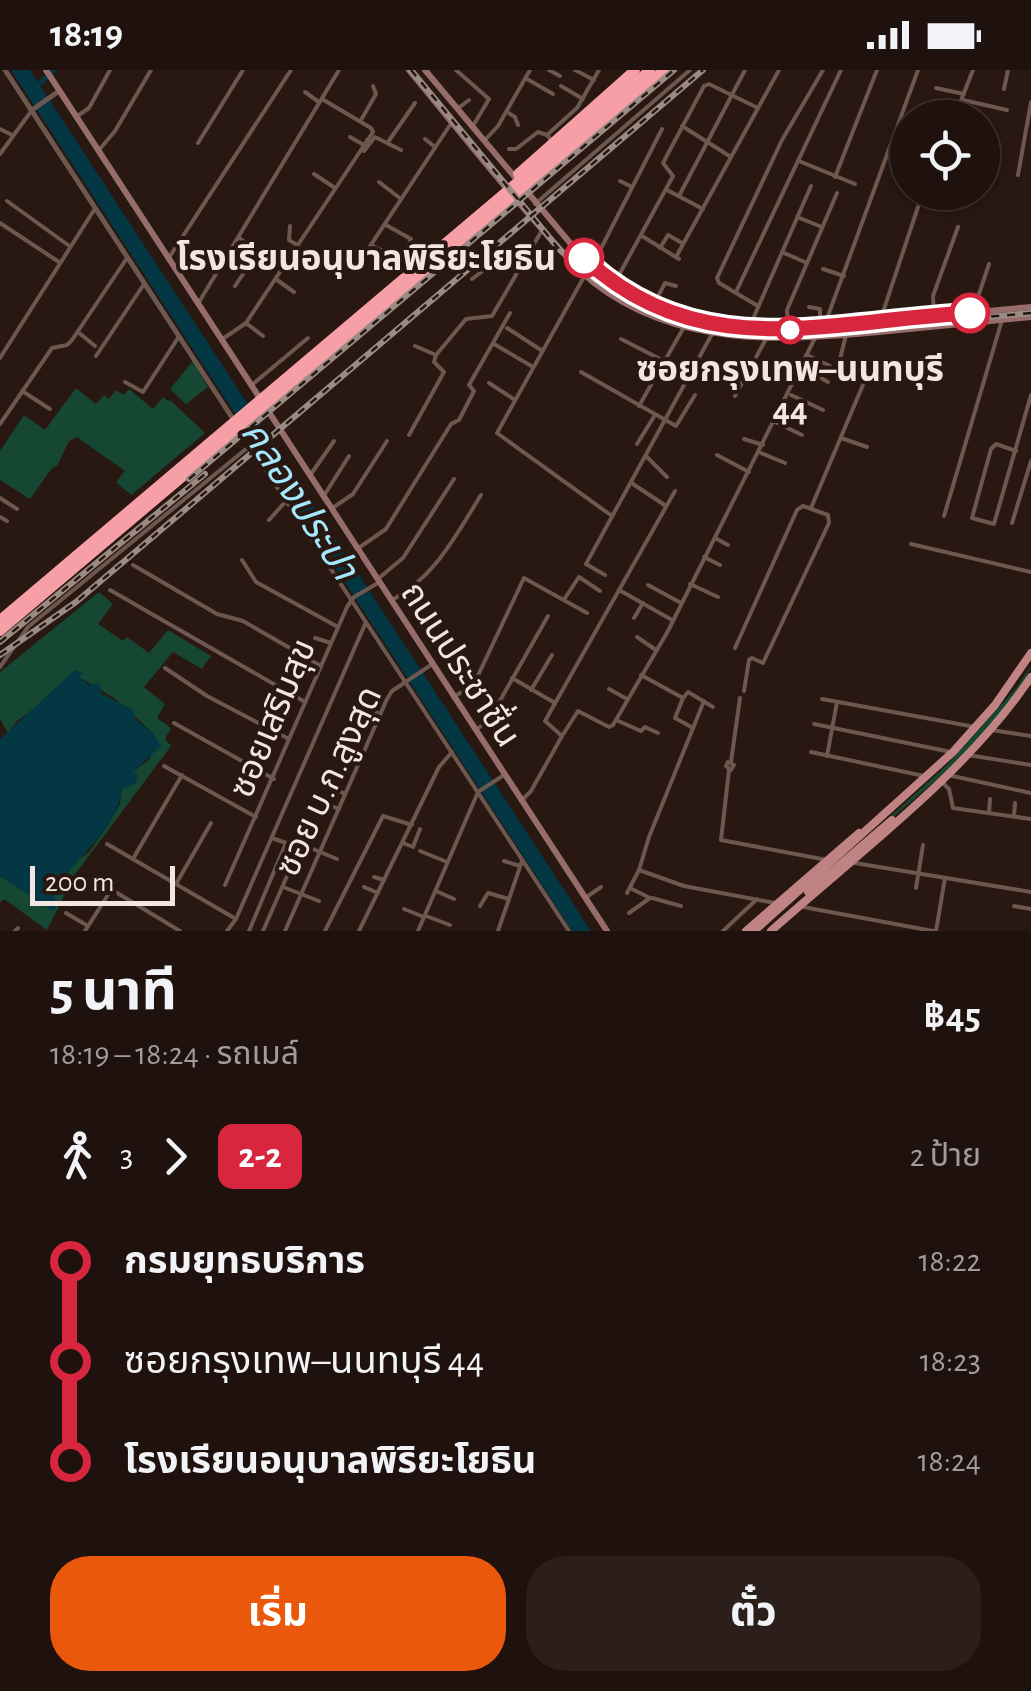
<!DOCTYPE html>
<html lang="th">
<meta charset="utf-8">
<style>
body{margin:0;font-family:"Alegreya Sans","Noto Sans Thai",sans-serif;background:#2c1f1b;color:#f1f3f6;height:100vh;display:flex;flex-direction:column;font-size:38px;white-space:nowrap}
*{box-sizing:border-box;margin:0}
p{font-size:32px;color:#a19d9d}
.icon{flex:none;width:55px;height:55px;fill:none;stroke:currentColor;stroke-width:2;stroke-linecap:round;stroke-linejoin:round}
.map{position:relative;height:861px;overflow:hidden}
.drawer{display:flex;flex-direction:column;background:#1f110d;flex:1}
.drawer>*{flex:none}
.badge{padding:0 20px;border-radius:15px;font-size:35px;line-height:65px}
.buttons{position:absolute;left:890px;top:30px;display:grid;gap:20px}
.buttons a{display:grid;place-items:center;width:110px;height:110px;border-radius:50%;background:#1f110d;box-shadow:0 2px 8px #0004,0 0 0 2px #3c312e;font-size:50px}
.scale{position:absolute;left:30px;bottom:25px;width:145px;box-sizing:border-box;padding-left:10px;border:5px solid #f3e6e1;border-top:0;font-size:28px;line-height:35px;white-space:nowrap;color:#f3e6e1;-webkit-text-stroke:8px #291711;paint-order:stroke}
.map>.badge{position:absolute;translate:-50% -50%;box-shadow:0 0 0 5px #fff}
.legs{display:flex;align-items:center;gap:15px;height:110px;padding:0 50px;font-size:32px}
.legs p{margin-inline-start:auto}
.headline{display:flex;align-items:center;justify-content:space-between;height:170px;padding:0 50px}
h1{font-size:55px;font-weight:700;line-height:75px}
.primary-button{display:flex;gap:20px;margin-top:auto;padding:20px 50px}
.primary-button a{flex:1;height:115px;border-radius:40px;background:#ea580c;color:#fff;font-size:40px;font-weight:700;line-height:115px;text-align:center}
.primary-button a+a{background:#2c1f1b;color:#f1f3f6}
ul{padding:0 50px;list-style:none}
li{display:flex;align-items:center;gap:35px;height:100px;font-size:38px}
li i{display:grid;place-items:center;width:15px;height:100%;margin:0 12px;background:currentColor}
li i::after{content:'';width:25px;height:25px;margin:-12px;border:8px solid;border-radius:50%;background:#1f110d}
li p{margin-inline-start:auto}
li:first-child i{background:linear-gradient(#0000 50%,currentColor 0)}
li:last-child i{background:linear-gradient(currentColor 50%,#0000 0)}
.status{display:flex;justify-content:space-between;align-items:center;height:70px;padding:0 50px;background:#1f110d;direction:ltr}
.status svg{height:28px;fill:currentColor}
.map>svg:first-child{display:block}
</style>
<div class="status"><b>18:19</b><svg viewBox="0 0 49 12"><path d="M0 12V9h3v3zM5 12V6h3v6zM10 12V3h3v9zM15 12V0h3v12zM26 1h20v11H26zM47 4h2v5h-2z"/></svg></div>
<div class="map">
<svg width="1031" height="861" viewBox="0 0 1031 861">
<rect width="100%" height="100%" fill="#291711"/>
<g fill="#154732">
<path d="M193 291 208 317 186 334 170 319Z"/>
<path d="M76 318 96 334 104 325 109 329 116 320 124 325 129 319 153 339 163 327 168 331 170 330 205 363 131 425 116 412 125 401 77 367 69 371 57 396 52 398 30 429 0 410V381L24 345 45 360Z"/>
<path d="M99 522 113 534 98 554 123 571 127 567 149 583 168 560 211 586 202 599 173 582 144 617 165 634 157 648 171 658 165 669 171 676 74 806 47 860 4 829 0 833V806L21 819 54 826 73 793 89 782 110 752 120 734 122 719 134 701 150 689 152 662 114 628 79 607 82 604 17 651 8 663 0 649V602Z"/>
<path d="M1031 595C1012 655 899 741 850 783L948 694 1017 617Z"/>
</g>
<g fill="#023743">
<path d="M11 0H30L591 861H572Z"/>
<path d="M75 600 82 603 80 608 90 615 99 613 101 623 133 640 135 649 152 662 161 676 134 701 138 707 135 714 122 719C116 766 70 787 54 826L58 835 53 841 0 806V669Z"/>
</g>
<g fill="none" stroke-linecap="round" stroke-linejoin="round">
<path stroke="#023743" stroke-width="5" d="M35 18 54 0"/>
<g stroke="#6d5850" stroke-width="4">
<path d="M456 0 489 29 473 56"/>
<path d="M549 0 560 6"/>
<path d="M575 0 594 10"/>
<path d="M527 9 553 24"/>
<path d="M561 16 583 29"/>
<path d="M936 18 964 24"/>
<path d="M1004 19 1008 0"/>
<path d="M305 22 319 32"/>
<path d="M963 30 1007 40"/>
<path d="M457 39 469 30"/>
<path d="M943 39 956 43"/>
<path d="M507 42 515 47 518 55"/>
<path d="M76 47 89 38 110 0"/>
<path d="M954 48 973 0"/>
<path d="M361 50 376 24 373 16"/>
<path d="M682 56 731 87"/>
<path d="M0 59 12 65"/>
<path d="M350 67 364 75"/>
<path d="M425 69 435 77"/>
<path d="M367 70 371 72 375 67 401 80"/>
<path d="M551 70 547 65 577 38 599 0"/>
<path d="M484 71 498 56 530 0"/>
<path d="M388 72 415 33"/>
<path d="M198 73 243 0"/>
<path d="M509 79H516L538 62 547 65"/>
<path d="M99 80 115 61 151 0"/>
<path d="M364 81 371 72"/>
<path d="M0 84 32 40"/>
<path d="M799 91 855 114"/>
<path d="M314 104 335 118"/>
<path d="M1018 105 1031 32"/>
<path d="M835 107 877 0"/>
<path d="M620 111 632 117"/>
<path d="M379 112 401 129"/>
<path d="M667 120 703 139"/>
<path d="M679 126 745 0"/>
<path d="M7 131 68 175"/>
<path d="M535 134 690 0"/>
<path d="M797 147 822 157"/>
<path d="M0 153 59 192"/>
<path d="M290 156 289 170 297 175"/>
<path d="M642 166 679 189"/>
<path d="M371 175 398 189 404 184 411 169 386 155"/>
<path d="M660 178 668 165 682 173"/>
<path d="M782 182 807 193"/>
<path d="M676 187 779 0"/>
<path d="M168 189 291 0"/>
<path d="M592 196 662 59"/>
<path d="M355 199 452 52"/>
<path d="M823 199 844 206"/>
<path d="M585 205 497 363 612 446"/>
<path d="M472 209 503 186 527 187"/>
<path d="M277 210 294 222"/>
<path d="M614 214 673 106 663 93 704 16 709 14 758 38"/>
<path d="M235 216 258 182 238 167"/>
<path d="M736 222 841 0"/>
<path d="M199 232 339 0"/>
<path d="M654 234 665 213 676 216"/>
<path d="M758 236 719 213 717 208 782 70 823 0"/>
<path d="M809 237 820 239V257"/>
<path d="M973 242 989 194"/>
<path d="M934 246 933 226 958 157"/>
<path d="M880 251 923 122"/>
<path d="M246 253 263 266"/>
<path d="M825 254 918 0"/>
<path d="M507 258 541 280"/>
<path d="M749 258 811 116"/>
<path d="M788 258 787 240 837 123"/>
<path d="M78 262 95 276"/>
<path d="M224 268 246 253 373 62 371 58 322 29"/>
<path d="M621 269 664 291"/>
<path d="M494 274 533 297"/>
<path d="M415 276 436 285"/>
<path d="M807 285 830 296"/>
<path d="M96 286 144 214"/>
<path d="M0 288 94 140"/>
<path d="M765 296 795 310"/>
<path d="M802 297 828 312"/>
<path d="M729 299 745 307"/>
<path d="M581 302 676 356 695 325"/>
<path d="M125 312 143 322 178 268"/>
<path d="M489 313 515 330"/>
<path d="M253 314 308 268"/>
<path d="M22 321 50 339"/>
<path d="M791 325 823 340"/>
<path d="M735 326 766 269"/>
<path d="M639 336 684 257"/>
<path d="M775 352 802 365"/>
<path d="M0 354 52 278 67 275 72 270 127 188"/>
<path d="M409 365 444 302 434 292 436 285 466 249 492 246 541 162"/>
<path d="M841 368 867 377"/>
<path d="M744 369 763 375"/>
<path d="M637 374 655 345"/>
<path d="M1016 381 996 374 991 379 972 448 994 454 1031 325"/>
<path d="M761 383 785 393"/>
<path d="M717 385 749 402"/>
<path d="M646 386 667 407"/>
<path d="M311 404 334 371"/>
<path d="M633 414 666 436"/>
<path d="M325 424 349 386"/>
<path d="M0 428 17 439"/>
<path d="M334 437 353 424 387 371"/>
<path d="M811 438 865 310 863 303 840 289 846 265"/>
<path d="M944 446 1002 250"/>
<path d="M0 447 7 451"/>
<path d="M269 450 287 430"/>
<path d="M1012 453 1031 391"/>
<path d="M715 468 728 475"/>
<path d="M911 474 1031 502"/>
<path d="M360 477 386 459 451 354 459 350 474 321 469 315 510 243"/>
<path d="M704 487 720 495"/>
<path d="M242 490 256 512 338 557"/>
<path d="M133 495 217 544 243 551 321 596"/>
<path d="M605 505 586 494 712 264"/>
<path d="M379 508 403 488 454 409"/>
<path d="M690 514 718 527"/>
<path d="M648 515 681 533"/>
<path d="M110 520 305 632"/>
<path d="M621 521 672 550"/>
<path d="M565 528 579 507 600 521"/>
<path d="M392 530C435 507 456 465 481 425"/>
<path d="M634 548 643 533"/>
<path d="M637 567 656 580"/>
<path d="M315 568 331 573"/>
<path d="M735 578 797 440 803 436 828 445 829 453 763 593 752 588 749 590 744 621"/>
<path d="M0 597 28 557 246 379H252L569 861"/>
<path d="M165 598 207 626 289 669"/>
<path d="M641 605 683 628 675 648 693 658"/>
<path d="M512 608 555 633"/>
<path d="M609 619 627 629"/>
<path d="M531 620 552 585"/>
<path d="M453 627 473 616 524 508 587 543"/>
<path d="M684 627 688 622 713 637"/>
<path d="M822 629 975 657"/>
<path d="M362 636 380 644"/>
<path d="M616 650 641 661 645 657 658 663"/>
<path d="M174 653 274 709"/>
<path d="M814 654 951 682"/>
<path d="M477 659 489 650 548 546"/>
<path d="M991 660 1031 666"/>
<path d="M562 666 578 641 609 657 613 655 668 561 815 268"/>
<path d="M811 682 924 706"/>
<path d="M340 683 359 692"/>
<path d="M968 685 1031 695"/>
<path d="M827 686 837 632"/>
<path d="M728 692 734 695 731 700 726 696Z"/>
<path d="M731 692 740 628"/>
<path d="M164 696 256 747"/>
<path d="M729 700 721 770 827 790"/>
<path d="M948 705 1031 723"/>
<path d="M941 711 949 719 953 738 1031 749"/>
<path d="M326 715 345 724"/>
<path d="M320 731 339 739"/>
<path d="M521 731 531 721 562 666 545 651 675 421"/>
<path d="M989 742 990 729"/>
<path d="M1014 746 1015 733"/>
<path d="M403 773 413 777 420 759"/>
<path d="M107 774 236 849"/>
<path d="M420 781 447 792"/>
<path d="M134 787 182 705"/>
<path d="M504 791 520 796"/>
<path d="M855 793 1031 822"/>
<path d="M639 800 684 816 775 833"/>
<path d="M374 807 384 810"/>
<path d="M99 812 180 861"/>
<path d="M176 814 211 753"/>
<path d="M225 815 347 537 354 527 378 513"/>
<path d="M283 817 319 831"/>
<path d="M364 817 378 823"/>
<path d="M916 818 923 775"/>
<path d="M436 821 454 829"/>
<path d="M627 823 639 800 649 767 704 631"/>
<path d="M585 828 601 817"/>
<path d="M652 828 681 836"/>
<path d="M480 836 488 823 509 829"/>
<path d="M1014 836 1031 839"/>
<path d="M803 837 933 861"/>
<path d="M404 839 424 847"/>
<path d="M66 843 88 856"/>
<path d="M629 843 650 828 630 818"/>
<path d="M426 846 450 855"/>
<path d="M15 861 18 858"/>
<path d="M85 861 111 820"/>
<path d="M227 861 236 849 366 552"/>
<path d="M249 861 286 773 272 768"/>
<path d="M263 861 301 774 337 789"/>
<path d="M285 861 387 629 392 621 431 595"/>
<path d="M325 861 383 746 412 755"/>
<path d="M359 861 439 697 452 682"/>
<path d="M418 861 478 722 504 705"/>
<path d="M498 861 522 791"/>
<path d="M723 861 757 829"/>
<path d="M936 861 945 808"/>
</g>
<g stroke="#6d5850" stroke-width="5">
<path d="M5 0 233 349"/>
<path d="M32 40 59 21"/>
</g>
<g stroke="#966d6a" stroke-width="6">
<path d="M46 0 607 861"/>
<path d="M409 0C453 53 495 107 541 158 558 177 575 197 594 213 678 278 780 271 879 262 930 257 980 252 1031 247"/>
<path d="M425 0 576 180 614 214 671 243 731 258 779 260 1031 237"/>
</g>
<g stroke="#c08384" stroke-width="8">
<path d="M808 822 892 750"/>
<path d="M746 861 859 763"/>
<path d="M754 861 953 682 995 635 1031 583"/>
<path d="M771 861C858 783 966 704 1031 607"/>
</g>
<g stroke="#f79fa6" stroke-width="10">
<path d="M518 104 635 0"/>
<path d="M0 550 650 0"/>
<path d="M0 561 664 0"/>
</g>
<defs>
<g id="rail">
<path d="M411 0 559 179C654 271 741 269 864 258 919 253 975 248 1031 243"/>
<path d="M189 409 674 0"/>
<path d="M0 572 205 404"/>
<path d="M0 585 76 532 703 0"/>
</g>
</defs>
<use href="#rail" stroke="#9a8b85" stroke-width="6"/>
<use href="#rail" stroke="#291711" stroke-width="2.5" stroke-dasharray="8" stroke-linecap="butt"/>
</g>
<g fill="none" stroke-linecap="round" stroke-linejoin="round">
<defs>
<path id="line-1" d="M584 188C700 296 830 250 970 243"/>
</defs>
<use href="#line-1" stroke="#fff" stroke-width="22"/>
<use href="#line-1" stroke="#d7263d" stroke-width="15"/>
</g>
<g fill="#fff" stroke="#d7263d" stroke-width="5">
<circle cx="584" cy="188" r="18"/>
<circle cx="970" cy="243" r="18"/>
<circle cx="790" cy="260" r="12"/>
</g>
<g text-anchor="middle" stroke-width="8" stroke-linejoin="round" paint-order="stroke">
<g font-size="35" font-weight="bold" fill="#f3e6e1" stroke="#291711" text-anchor="end">
<text x="556" y="200">โรงเรียนอนุบาลพิริยะโยธิน</text>
<text x="790" y="311" text-anchor="middle">ซอยกรุงเทพ–นนทบุรี<tspan x="790" dy="40">44</tspan></text>
</g>
<g font-size="35" fill="#f3e6e1" stroke="#291711">
<text transform="translate(461 594) rotate(57)" y="12">ถนนประชาชื่น</text>
<text transform="translate(272 648) rotate(-67)" y="12">ซอยเสริมสุข</text>
<text transform="translate(328 711) rotate(-65)" y="12">ซอย บ.ก.สูงสุด</text>
</g>
<g font-size="38" font-style="italic" fill="#a5e8fd" stroke="#291711">
<text transform="translate(300 430) rotate(57)" y="13">คลองประปา</text>
</g>
</g>
</svg>
<div class="buttons">
<a><svg class="icon" aria-label="locate" viewBox="0 0 24 24"><circle cx="12" cy="12" r="6"/><path d="M12 2v4M12 18v4M2 12h4M18 12h4"/></svg></a>
</div>
<div class="scale">200 m</div>
</div>
<section class="drawer">
<div class="headline"><div><h1>5 นาที</h1><p>18:19 – 18:24 · รถเมล์</p></div><b>฿45</b></div>
<div class="legs"><svg class="icon" aria-label="walk" viewBox="0 0 24 24"><circle cx="13" cy="4" r="2"/><path d="M13 8l-2 6 4 7M11 14l-3 7M7 12l3-4h3l4 4"/></svg>3<svg class="icon" aria-label="forward" viewBox="0 0 24 24"><path d="M9 5l7 7-7 7"/></svg><b class="badge" style="background:#d7263d;color:#fff">2-2</b><p>2 ป้าย</p></div>
<ul>
<li><i style="color:#d7263d"></i><b>กรมยุทธบริการ</b><p>18:22</p></li>
<li><i style="color:#d7263d"></i><span>ซอยกรุงเทพ–นนทบุรี 44</span><p>18:23</p></li>
<li><i style="color:#d7263d"></i><b>โรงเรียนอนุบาลพิริยะโยธิน</b><p>18:24</p></li>
</ul>
<div class="primary-button"><a>เริ่ม</a><a>ตั๋ว</a></div>
</section>
